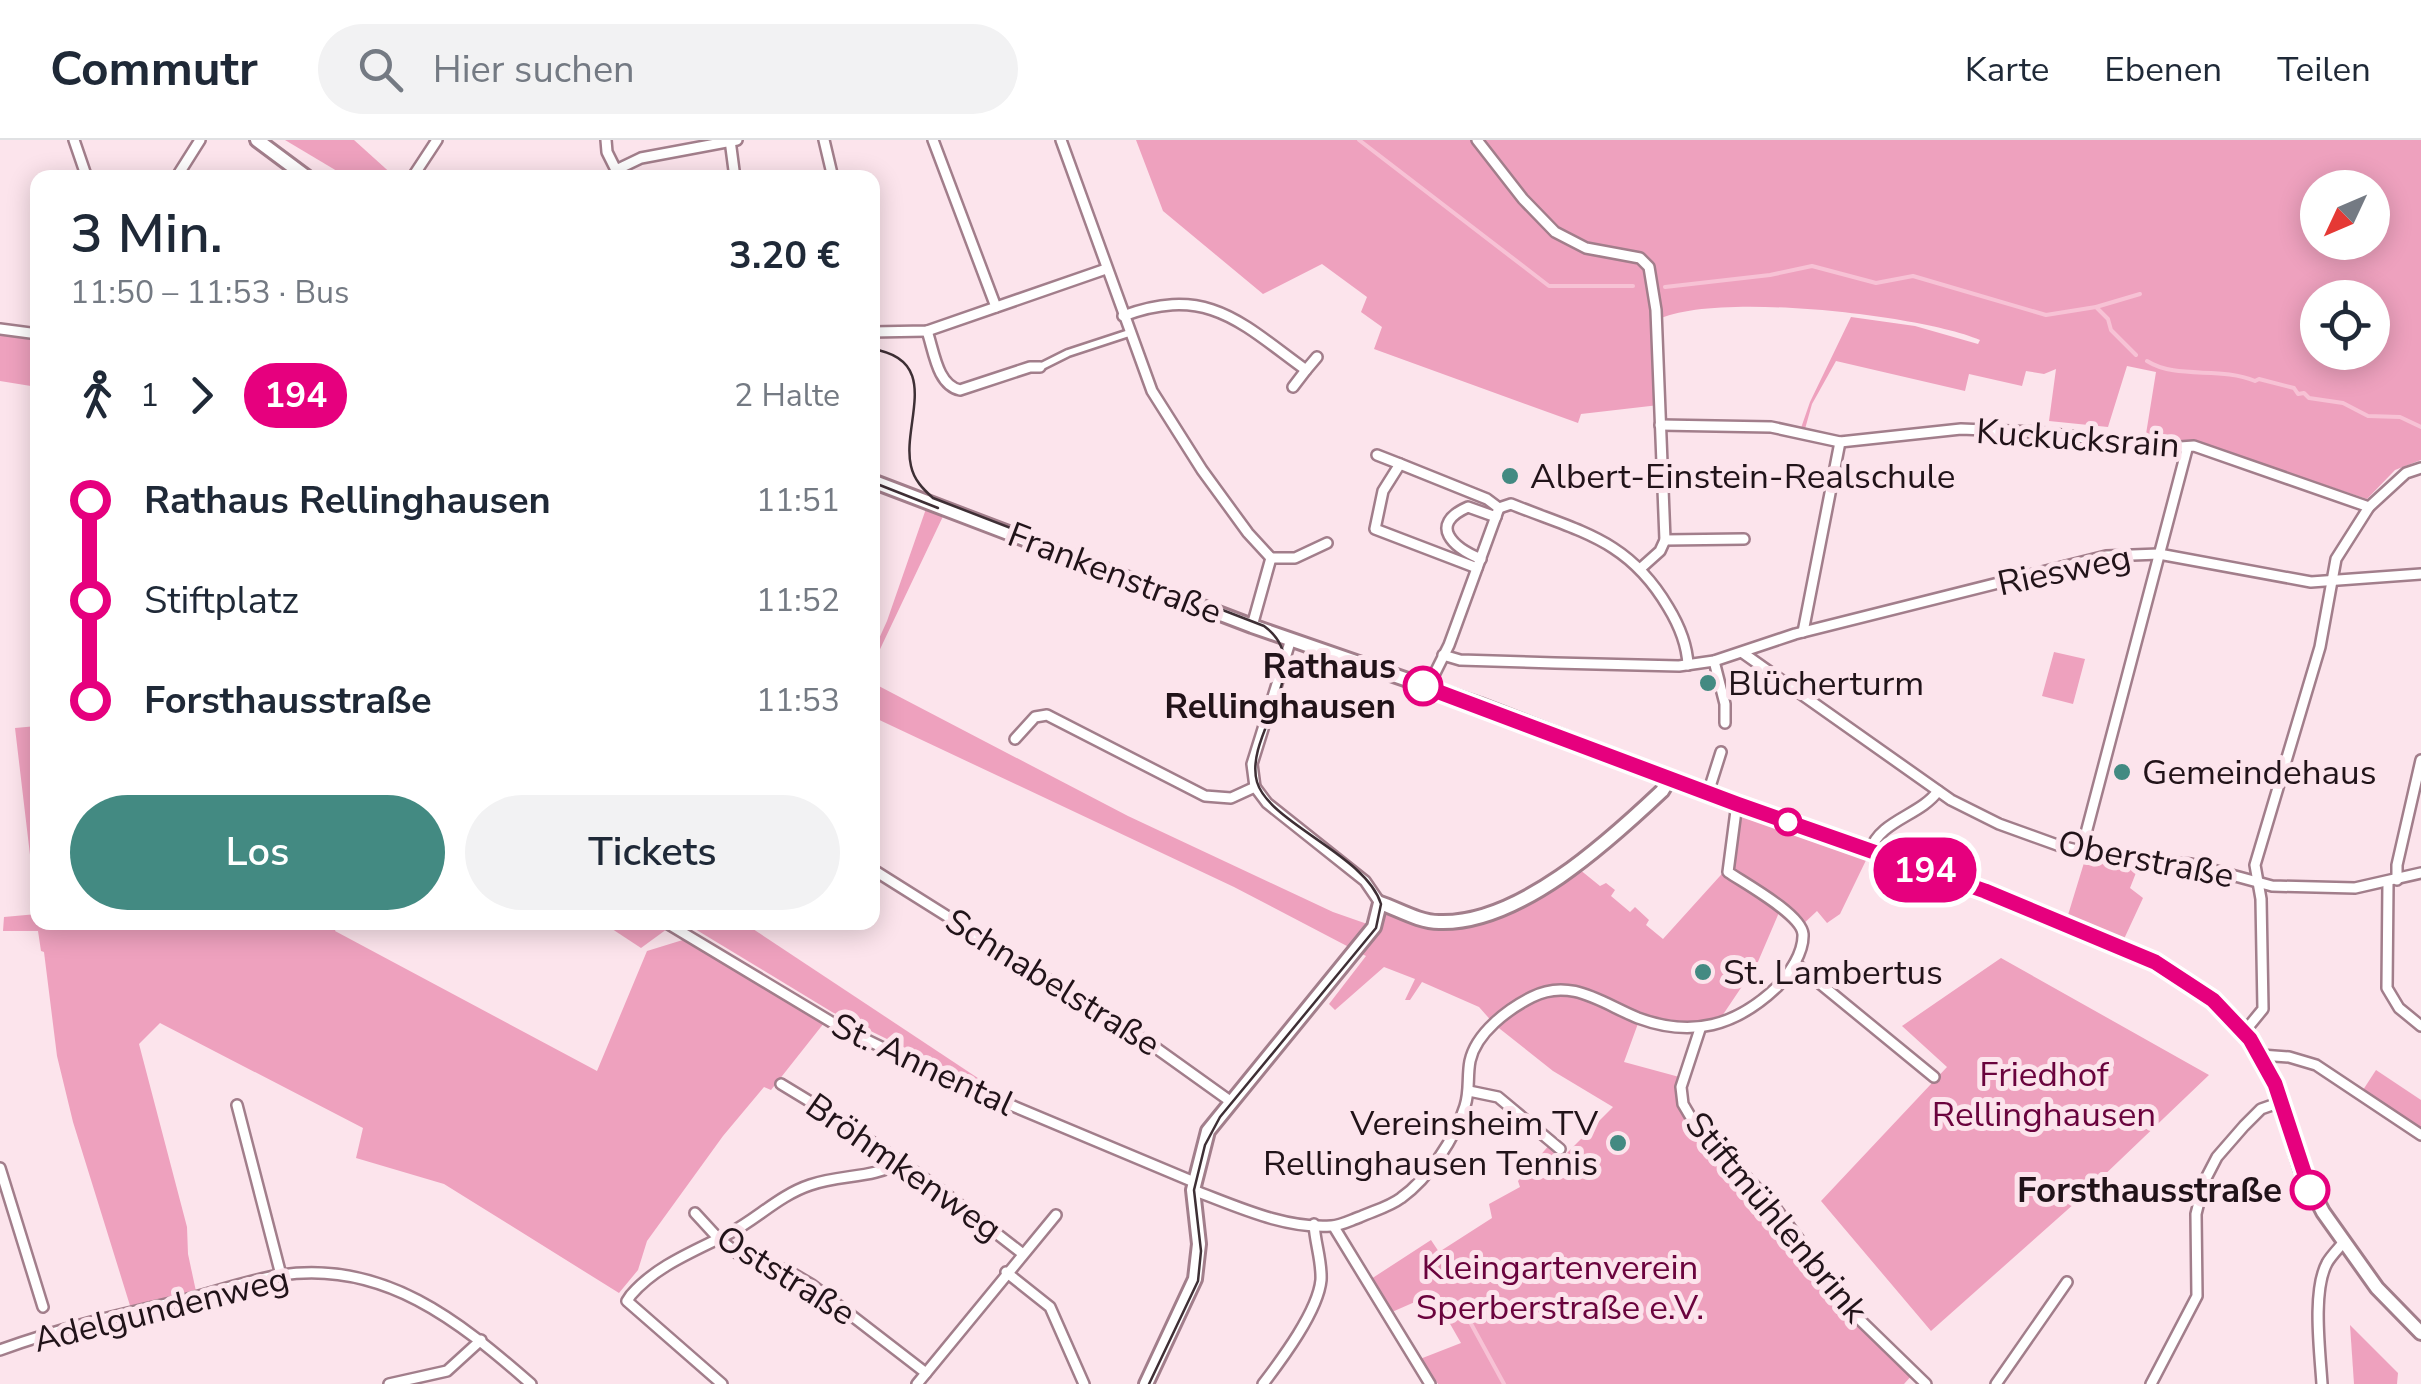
<!DOCTYPE html>
<html lang="de">
<meta charset="utf-8">
<style>
body{margin:0;font-family:"Nunito Sans",sans-serif;background:#f2f2f3;color:#1f2937;height:100vh;display:flex;flex-direction:column;font-size:38px;white-space:nowrap}
*{box-sizing:border-box;margin:0}
p{font-size:32px;color:#747a83}
.icon{flex:none;width:55px;height:55px;fill:none;stroke:currentColor;stroke-width:2;stroke-linecap:round;stroke-linejoin:round}
.map{position:relative;flex:1;overflow:hidden}
.drawer{position:absolute;left:30px;top:30px;width:850px;height:760px;display:flex;flex-direction:column;background:#fff;border-radius:20px;box-shadow:0 5px 25px #0003}
.drawer>*{flex:none}
.badge{padding:0 20px;border-radius:32px;font-size:35px;line-height:65px}
.needle{width:65px;rotate:226deg}
.controls{position:absolute;left:2300px;top:30px;display:grid;gap:20px}
.controls a{display:grid;place-items:center;width:90px;height:90px;border-radius:50%;background:#fff;box-shadow:0 5px 25px #0003;font-size:50px}
.map>.badge{position:absolute;translate:-50% -50%;box-shadow:0 0 0 5px #fff}
.legs{display:flex;align-items:center;gap:15px;height:110px;padding:0 40px;font-size:32px}
.legs p{margin-inline-start:auto}
.summary{display:flex;align-items:center;justify-content:space-between;height:170px;padding:0 40px}
h1{font-size:55px;font-weight:600;line-height:75px}
.primary-button{display:flex;gap:20px;margin-top:auto;padding:20px 40px}
.primary-button a{flex:1;height:115px;border-radius:60px;background:#438a82;color:#fff;font-size:40px;font-weight:600;line-height:115px;text-align:center}
.primary-button a+a{background:#f2f2f3;color:#1f2937}
ul{padding:0 40px;list-style:none}
li{display:flex;align-items:center;gap:35px;height:100px;font-size:38px}
li i{display:grid;place-items:center;width:15px;height:100%;margin:0 12px;background:currentColor}
li i::after{content:'';width:25px;height:25px;margin:-12px;border:8px solid;border-radius:50%;background:#fff}
li p{margin-inline-start:auto}
li:first-child i{background:linear-gradient(#0000 50%,currentColor 0)}
li:last-child i{background:linear-gradient(currentColor 50%,#0000 0)}
header{display:flex;align-items:center;gap:60px;box-sizing:border-box;height:140px;padding:0 50px;background:#fff;border-bottom:2px solid #e0e1e3}
header strong{font-size:48px}
nav{display:flex;gap:55px;margin-inline-start:auto;font-size:35px}
.search{width:700px;height:90px;background:#f2f2f3;display:flex;align-items:center;gap:25px;box-sizing:border-box;padding:0 35px;border-radius:55px;color:#747a83;font-size:38px}
.map>svg:first-child{display:block}
</style>
<header>
<strong>Commutr</strong>
<div class="search"><svg class="icon" aria-label="search" viewBox="0 0 24 24"><circle cx="10" cy="10" r="6"/><path d="M15 15l6 6"/></svg>Hier suchen</div>
<nav><a>Karte</a><a>Ebenen</a><a>Teilen</a></nav>
</header>
<div class="map">
<svg width="2421" height="1244" viewBox="0 0 2421 1244">
<rect width="100%" height="100%" fill="#fce4ec"/>
<g fill="#eea1be" fill-rule="evenodd">
<path d="M285 0H354L395 37H347Z"/>
<path d="M1136 0H2421V320L2395 330 2367 359 2229 313 2146 294 2156 232 2127 226 2108 287 2049 281 2056 229 2044 234 2026 231 2022 246 1969 234 1965 251 1836 221 1812 264 1805 289 1801 288 1810 262 1851 177 1915 186 1978 204 1980 200C1921 175 1714 151 1657 180L1659 265 1581 274 1578 283 1374 209 1382 187 1361 172 1367 157 1322 124 1263 154 1163 71ZM2318 48H2372V102H2318ZM2318 158H2372V212H2318Z"/>
<path d="M0 191 37 195V247L0 241Z"/>
<path d="M928 363 946 370 873 524V512L887 481Z"/>
<path d="M2054 512 2085 519 2073 564 2042 556Z"/>
<path d="M873 543 1128 676 1333 772 1373 786 1378 765 1458 784 1579 729 1600 746 1606 743 1615 750 1611 756 1630 772 1635 767 1649 780 1646 785 1663 799 1729 726 1737 664 1870 712 1840 774 1827 783 1817 771 1800 787 1781 768 1757 824 1716 885 1700 889 1640 878 1624 922 1683 938 1681 963 1773 1065 1819 1131 1913 1234 1904 1244H1438L1420 1219 1461 1203 1433 1154 1392 1172 1371 1139 1431 1100 1439 1112 1492 1078 1489 1064 1520 1047 1518 1041 1551 1003 1562 1013H1567L1613 967 1553 931 1495 885 1479 867 1422 842 1410 860H1405L1415 839 1384 827 1335 870 1329 864 1366 816 1234 747 873 577Z"/>
<path d="M37 586 38 782 339 783 335 791 597 931 647 811 686 799 824 883 771 950 764 947 723 996 647 1101 638 1130 619 1153 444 1044 356 1018 363 988 160 883 139 904 187 1087 188 1114 197 1156 132 1172 73 982 57 916 44 812 41 811 38 791H3L4 777 37 774 15 588Z"/>
<path d="M2087 713 2141 720 2130 748 2143 758 2124 799 2068 775Z"/>
<path d="M603 783H657L667 789 641 808Z"/>
<path d="M685 783H744L1011 960 832 872Z"/>
<path d="M2001 818 2209 935 2075 1063 1931 1191 1821 1061 1947 927 1902 886Z"/>
<path d="M2376 930 2421 960V988L2363 950Z"/>
<path d="M2350 1185 2398 1233 2397 1244H2354Z"/>
</g>
<g fill="none" stroke-linecap="round" stroke-linejoin="round">
<g stroke="#f7c2d5" stroke-width="4">
<path d="M1359 0 1549 146H1633"/>
<path d="M1665 147 1770 135 1812 126 1876 143 1913 136 2046 175 2096 167 2108 179 2111 190 2136 215"/>
<path d="M2096 167 2140 154"/>
<path d="M2147 221C2177 240 2220 226 2255 241L2259 239 2294 248 2298 254 2304 253 2309 258 2343 263 2368 276 2400 277 2421 287"/>
<path d="M1463 1169 1504 1244"/>
</g>
<defs>
<path id="pedestrian" d="M1040 227 1068 213 1129 193"/>
<g id="minor">
<path d="M74 0 87 38"/>
<path d="M606 0 607 12 616 30"/>
<path d="M730 0 735 38"/>
<path d="M824 0 833 38"/>
<path d="M933 0 996 167"/>
<path d="M1061 0 1152 251 1202 330 1248 393 1271 418"/>
<path d="M1477 0 1523 59 1555 92 1586 108 1640 118 1649 127 1656 170 1665 400 1660 411 1641 428"/>
<path d="M176 38 200 0"/>
<path d="M412 38 437 0"/>
<path d="M614 38 616 30 641 18 737 0"/>
<path d="M1123 176C1208 145 1240 182 1306 230L1293 247"/>
<path d="M0 189 38 194"/>
<path d="M927 191C934 211 937 245 960 250L1030 227H1040"/>
<path d="M872 192 927 191 1106 129"/>
<path d="M1306 230 1317 217"/>
<path d="M1660 285 1771 287 1840 302 1961 289 2037 292 2166 308 2194 306 2369 367"/>
<path d="M1377 315 1400 324"/>
<path d="M1499 368 1511 364C1580 392 1628 399 1668 467 1679 485 1687 503 1688 525"/>
<path d="M1665 400 1744 399"/>
<path d="M1271 418H1295L1327 403"/>
<path d="M1481 419C1454 408 1427 385 1468 367L1496 377"/>
<path d="M1477 428 1375 389 1383 351 1400 324 1487 359 1499 368"/>
<path d="M1252 486 1271 418"/>
<path d="M1803 492 1840 302"/>
<path d="M1291 499 1252 624 1255 647 1267 663 1365 741 1380 763"/>
<path d="M1743 513 1951 660 1999 684 2060 706 2102 716 2191 724 2272 746 2355 748 2421 733"/>
<path d="M1443 515 1460 520 1555 523 1679 526 1714 521 1795 494 2106 416 2159 414 2311 442 2421 434"/>
<path d="M1714 521 1725 564V583"/>
<path d="M1428 547 1449 505 1499 368"/>
<path d="M1015 599 1035 577 1047 575 1205 656 1231 658 1255 647"/>
<path d="M1708 653 1721 612"/>
<path d="M1870 711C1880 680 1920 676 1938 651"/>
<path d="M2081 712 2187 309"/>
<path d="M872 729 1149 903 1230 961"/>
<path d="M2397 740V725L2421 620"/>
<path d="M2388 743 2387 848 2399 868 2421 886"/>
<path d="M665 782 838 886 939 935 1194 1042"/>
<path d="M1795 823 1934 937"/>
<path d="M1700 889 1681 947 1683 964 1693 981 1774 1066 1856 1176 1926 1244"/>
<path d="M2245 891 2263 869 2261 759 2255 725 2320 507 2336 419 2369 367 2406 333 2421 328"/>
<path d="M2261 915 2289 917 2316 925 2421 995"/>
<path d="M781 944 837 978 938 1048 1023 1114"/>
<path d="M1469 951 1498 957 1560 1009"/>
<path d="M237 965 281 1135"/>
<path d="M0 1028 43 1167"/>
<path d="M1193 1050C1236 1066 1284 1089 1331 1086 1340 1086 1351 1080 1360 1077 1373 1071 1389 1067 1401 1058 1429 1038 1455 998 1465 966 1470 951 1467 936 1470 921 1476 893 1508 869 1532 857 1571 837 1603 864 1638 878 1692 898 1736 886 1777 847 1789 834 1804 813 1803 794 1801 774 1744 743 1728 732L1737 663"/>
<path d="M695 1073 718 1098 737 1113 790 1132 812 1145 926 1233"/>
<path d="M1334 1087 1430 1244"/>
<path d="M1006 1132 1050 1167 1084 1244"/>
<path d="M0 1210C60 1188 122 1174 184 1160 216 1152 248 1140 281 1135 384 1120 459 1181 531 1244"/>
<path d="M389 1244 447 1231 481 1200"/>
<path d="M722 1244 627 1161 631 1155C657 1125 695 1111 730 1093 758 1078 780 1055 810 1045 841 1034 873 1039 901 1022"/>
<path d="M917 1244 1056 1075"/>
<path d="M1263 1244C1282 1219 1318 1171 1321 1140 1322 1121 1315 1103 1314 1084"/>
<path d="M1996 1244 2067 1142"/>
<path d="M2151 1244 2197 1156 2196 1074 2204 1042 2217 1017 2244 986 2261 969 2281 962"/>
<path d="M2322 1244C2320 1212 2312 1151 2327 1123 2331 1116 2338 1109 2343 1103"/>
</g>
<g id="secondary">
<path d="M257 0 308 38"/>
<path d="M872 341 1252 486 1480 565 1708 653 1985 751 2155 822 2213 859 2245 891 2275 944 2301 1029 2323 1072 2377 1148 2421 1193"/>
<path d="M1146 1244 1195 1139 1199 1104 1193 1050 1208 991 1374 787 1380 763C1398 769 1419 782 1439 782 1518 785 1608 702 1662 651L1670 638"/>
</g>
</defs>
<use href="#pedestrian" stroke="#a27e8b" stroke-width="11"/>
<use href="#minor" stroke="#a27e8b" stroke-width="14"/>
<use href="#secondary" stroke="#a27e8b" stroke-width="18"/>
<use href="#pedestrian" stroke="#fff" stroke-width="6"/>
<use href="#minor" stroke="#fff" stroke-width="9"/>
<use href="#secondary" stroke="#fff" stroke-width="12"/>
<g stroke="#3e2f35" stroke-width="2.5">
<path d="M872 209C944 220 901 285 911 326 914 340 923 349 933 358L1264 486C1320 527 1243 593 1257 642 1269 683 1366 715 1381 764L1376 788 1220 977 1205 1005 1194 1050 1201 1111 1198 1141 1149 1244"/>
<path d="M872 342 938 368"/>
</g>
</g>
<g fill="none" stroke-linecap="round" stroke-linejoin="round">
<defs>
<path id="line-1" d="M1423 546 1737 664 1985 751 2155 822 2213 860 2250 899 2275 944 2310 1050"/>
</defs>
<use href="#line-1" stroke="#fff" stroke-width="22"/>
<use href="#line-1" stroke="#e6007e" stroke-width="15"/>
</g>
<g fill="#438a82" stroke="#fce4ec" stroke-width="4">
<circle cx="1510" cy="336" r="10"/>
<circle cx="1708" cy="543" r="10"/>
<circle cx="2122" cy="632" r="10"/>
<circle cx="1703" cy="832" r="10"/>
<circle cx="1618" cy="1003" r="10"/>
</g>
<g fill="#fff" stroke="#e6007e" stroke-width="5">
<circle cx="1423" cy="546" r="18"/>
<circle cx="1788" cy="682" r="12"/>
<circle cx="2310" cy="1050" r="18"/>
</g>
<g text-anchor="middle" stroke-width="10" stroke-linejoin="round" paint-order="stroke">
<g font-size="35" fill="#211319" stroke="#fce4ec">
<text transform="translate(2078 298) rotate(4)" y="12">Kuckucksrain</text>
<text transform="translate(2064 430) rotate(-12)" y="12">Riesweg</text>
<text transform="translate(1115 433) rotate(21)" y="12">Frankenstraße</text>
<text transform="translate(2146 719) rotate(11)" y="12">Oberstraße</text>
<text transform="translate(1053 842) rotate(32)" y="12">Schnabelstraße</text>
<text transform="translate(923 924) rotate(25)" y="12">St. Annental</text>
<text transform="translate(904 1027) rotate(35)" y="12">Bröhmkenweg</text>
<text transform="translate(1777 1077) rotate(50)" y="12">Stiftmühlenbrink</text>
<text transform="translate(786 1135) rotate(32)" y="12">Oststraße</text>
<text transform="translate(161 1169) rotate(-14)" y="12">Adelgundenweg</text>
</g>
<g font-size="35" fill="#211319" stroke="#fce4ec" text-anchor="start">
<text x="1530" y="348">Albert-Einstein-Realschule</text>
<text x="1728" y="555">Blücherturm</text>
<text x="2142" y="644">Gemeindehaus</text>
<text x="1723" y="844">St. Lambertus</text>
<text x="1598" y="995" text-anchor="end">Vereinsheim TV<tspan x="1598" dy="40">Rellinghausen Tennis</tspan></text>
</g>
<g font-size="35" font-weight="bold" fill="#211319" stroke="#fce4ec" text-anchor="end">
<text x="1396" y="538">Rathaus<tspan x="1396" dy="40">Rellinghausen</tspan></text>
<text x="2282" y="1062">Forsthausstraße</text>
</g>
<g font-size="35" fill="#6a033d" stroke="#fce4ec">
<text x="2044" y="946">Friedhof<tspan x="2044" dy="40">Rellinghausen</tspan></text>
<text x="1560" y="1139">Kleingartenverein<tspan x="1560" dy="40">Sperberstraße e.V.</tspan></text>
</g>
</g>
</svg>
<div class="controls">
<a><svg class="needle" viewBox="-14 -14 28 28"><path d="M0-13l5 13h-10z" fill="#e53935"/><path d="M0 13l5-13h-10z" fill="#747a83"/></svg></a>
<a><svg class="icon" aria-label="locate" viewBox="0 0 24 24"><circle cx="12" cy="12" r="6"/><path d="M12 2v4M12 18v4M2 12h4M18 12h4"/></svg></a>
</div>
<b class="badge" style="left:1925px;top:730px;background:#e6007e;color:#fff">194</b>
<section class="drawer">
<div class="summary"><div><h1>3 Min.</h1><p>11:50 – 11:53 · Bus</p></div><b>3.20 €</b></div>
<div class="legs"><svg class="icon" aria-label="walk" viewBox="0 0 24 24"><circle cx="13" cy="4" r="2"/><path d="M13 8l-2 6 4 7M11 14l-3 7M7 12l3-4h3l4 4"/></svg>1<svg class="icon" aria-label="forward" viewBox="0 0 24 24"><path d="M9 5l7 7-7 7"/></svg><b class="badge" style="background:#e6007e;color:#fff">194</b><p>2 Halte</p></div>
<ul>
<li><i style="color:#e6007e"></i><b>Rathaus Rellinghausen</b><p>11:51</p></li>
<li><i style="color:#e6007e"></i><span>Stiftplatz</span><p>11:52</p></li>
<li><i style="color:#e6007e"></i><b>Forsthausstraße</b><p>11:53</p></li>
</ul>
<div class="primary-button"><a>Los</a><a>Tickets</a></div>
</section>
</div>
